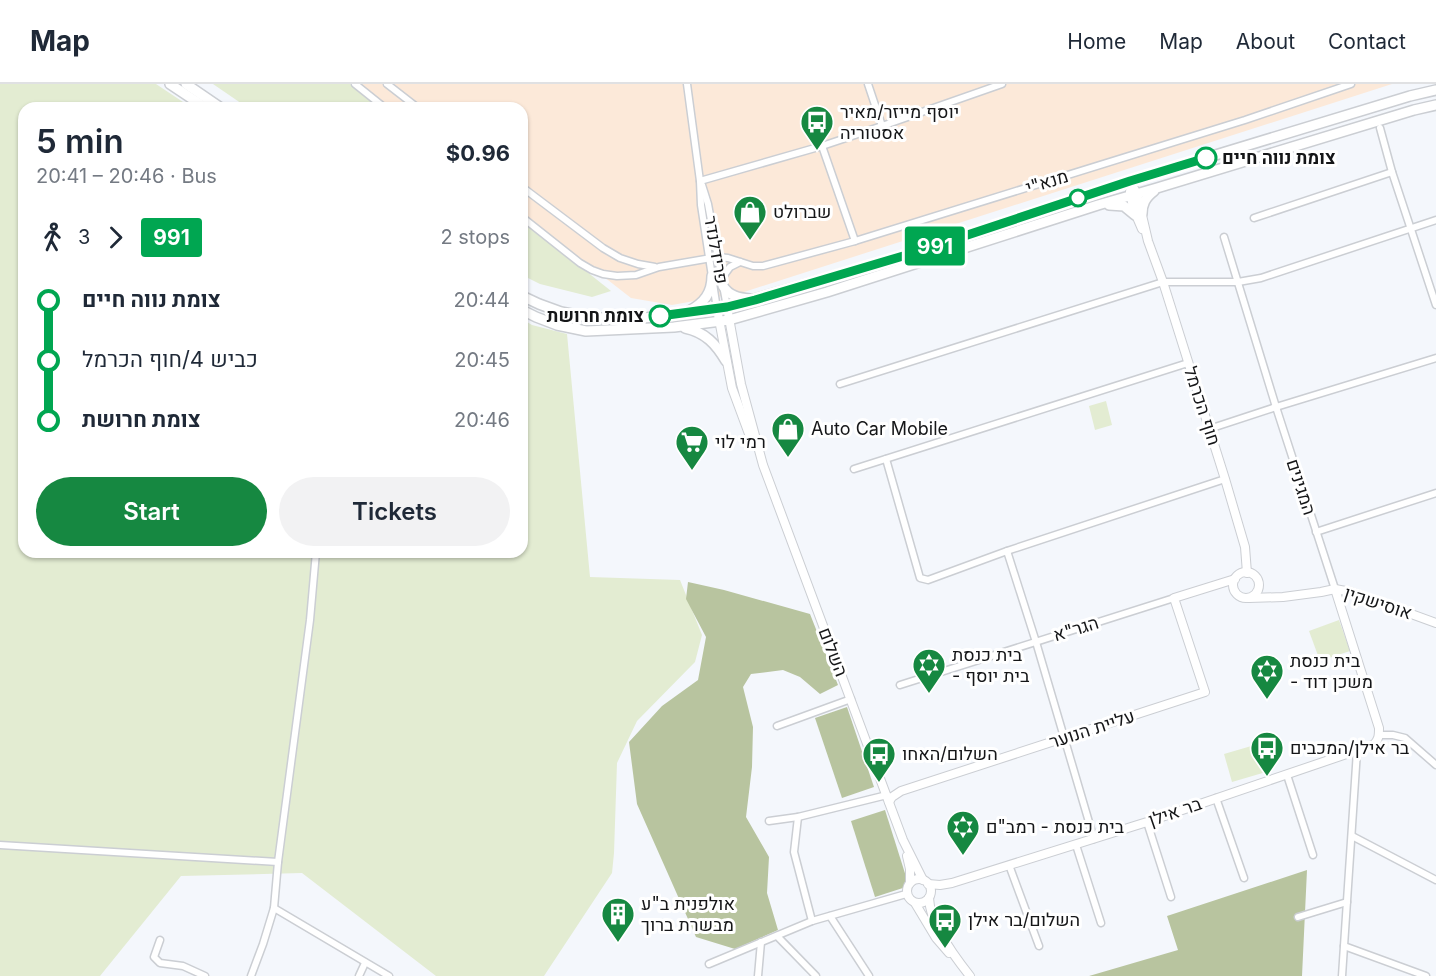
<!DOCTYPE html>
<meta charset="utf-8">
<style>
body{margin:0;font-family:Inter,Heebo,sans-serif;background:#f2f2f3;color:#1f2937;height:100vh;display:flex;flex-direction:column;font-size:22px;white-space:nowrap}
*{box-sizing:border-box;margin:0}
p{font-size:20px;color:#747a83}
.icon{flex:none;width:33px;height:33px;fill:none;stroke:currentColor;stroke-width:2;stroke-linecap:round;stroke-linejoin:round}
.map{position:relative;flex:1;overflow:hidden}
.side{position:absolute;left:18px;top:18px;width:510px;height:456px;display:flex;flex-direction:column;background:#fff;border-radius:18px;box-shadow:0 2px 4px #0004}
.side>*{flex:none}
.badge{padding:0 12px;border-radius:4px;font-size:21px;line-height:39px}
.map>.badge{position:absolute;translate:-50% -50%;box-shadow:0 0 0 3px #fff}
.legs{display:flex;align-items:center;gap:9px;height:66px;padding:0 18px;font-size:20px}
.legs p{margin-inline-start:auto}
.headline{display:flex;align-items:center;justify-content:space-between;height:102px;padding:0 18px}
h1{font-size:33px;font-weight:600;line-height:45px}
.button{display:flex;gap:12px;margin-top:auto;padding:12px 18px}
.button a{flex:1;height:69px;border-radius:36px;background:#168841;color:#fff;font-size:24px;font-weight:600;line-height:69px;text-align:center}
.button a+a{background:#f2f2f3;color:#1f2937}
ul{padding:0 18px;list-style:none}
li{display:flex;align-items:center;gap:21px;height:60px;font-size:22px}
li i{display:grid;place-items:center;width:9px;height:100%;margin:0 8px;background:currentColor}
li i::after{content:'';width:15px;height:15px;margin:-8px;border:4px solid;border-radius:50%;background:#fff}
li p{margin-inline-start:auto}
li:first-child i{background:linear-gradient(#0000 50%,currentColor 0)}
li:last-child i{background:linear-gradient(currentColor 50%,#0000 0)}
header{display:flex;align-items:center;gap:36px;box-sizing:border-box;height:84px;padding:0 30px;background:#fff;border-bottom:2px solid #e0e1e3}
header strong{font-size:28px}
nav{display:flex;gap:33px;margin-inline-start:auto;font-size:21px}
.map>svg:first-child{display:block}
</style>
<header>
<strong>Map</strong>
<nav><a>Home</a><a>Map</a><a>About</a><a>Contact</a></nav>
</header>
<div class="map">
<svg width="1436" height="892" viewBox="0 0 1436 892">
<rect width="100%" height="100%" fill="#f4f7fc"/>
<path fill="#fce9d9" d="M356 0H1392L744 208 672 221 631 214 522 129V24H387Z"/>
<g fill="#e3ecd2">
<path d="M0 0H156L192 24H24V468H522V235L532 241 567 250 590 493 680 496 702 551 695 578 637 637 617 679 614 769 612 789 544 892H436L302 789 181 792 100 892H0Z"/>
<path d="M213 0H350L380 24H248Z"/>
<path d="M522 136 611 207 592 213 540 200 522 191Z"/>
<path d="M1106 317 1112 341 1095 346 1089 322Z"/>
<path d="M1339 536 1350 567 1320 577 1309 547Z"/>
<path d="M1265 658 1273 686 1232 698 1224 670Z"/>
</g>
<g fill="#b8c49f">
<path d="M688 498 724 506 810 530 838 601 820 610 800 593 783 586 751 590 743 603 753 643 752 683 746 733 769 773 767 809 778 846 735 865 696 853 637 720 629 658 662 622 698 596 706 553 686 515Z"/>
<path d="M847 623 874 703 842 714 815 634Z"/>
<path d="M885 726 909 802 875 813 851 737Z"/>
<path d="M1307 786 1302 892H1089L1178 866 1167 832Z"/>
</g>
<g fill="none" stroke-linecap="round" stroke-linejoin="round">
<defs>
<g id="minor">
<path d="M355 0 385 24"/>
<path d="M387 0 418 24"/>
<path d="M687 0 700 97 701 121 717 225"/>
<path d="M868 0 882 42"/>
<path d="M1380 44 1392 88 1436 221"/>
<path d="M822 62 855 157"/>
<path d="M700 97 822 62 882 42 1002 0"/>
<path d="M702 101 708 120 727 223"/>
<path d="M522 103 603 164 620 174 638 180 655 183"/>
<path d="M522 133 580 179 592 186 603 190 617 192 636 191 659 183 717 173 728 174 753 182H763L855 157 1245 36 1351 0"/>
<path d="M1254 134 1392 88"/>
<path d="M1224 153 1276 323 1335 505"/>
<path d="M722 194 730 183 740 178"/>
<path d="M840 300 1163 198H1238L1261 194 1436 136"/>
<path d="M1209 345 1276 323 1436 274"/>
<path d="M886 375 920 494 928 496 1007 467 1225 395"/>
<path d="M854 385 1188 279"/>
<path d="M1316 448 1436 409"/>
<path d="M1007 467 1036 558 1094 755"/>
<path d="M900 601 1174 514"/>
<path d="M777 642 851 615"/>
<path d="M1379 651H1393L1405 654 1436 681"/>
<path d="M1287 691 1313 771"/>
<path d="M1216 714 1244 794"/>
<path d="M798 733 794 768 812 837"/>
<path d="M769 737 798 733 887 711"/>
<path d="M1147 738 1171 813"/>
<path d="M1352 752 1436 796"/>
<path d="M0 761 278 778"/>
<path d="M1076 761 1101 839"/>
<path d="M1009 781 1039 862"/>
<path d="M274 824 389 892"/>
<path d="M830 832 869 892"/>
<path d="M1298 833 1347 818"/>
<path d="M777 852 816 892"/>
<path d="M160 856 154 873 160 879 183 882 205 892"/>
<path d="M1344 862 1426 892"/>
<path d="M709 880 812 837 906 810"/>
<path d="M251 892 263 860 274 824 278 778 310 536 316 468"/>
<path d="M359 892 365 879"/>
<path d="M758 892 761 858"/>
<path d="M1342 892 1357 667"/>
</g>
<g id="tertiary">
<path d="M1130 97 1137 110 1148 157 1163 198 1225 395 1245 463 1247 489"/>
<path d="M1130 108 1133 124 1142 145"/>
<path d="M727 223 741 300 763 381 903 756 923 796"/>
<path d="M717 225 732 304 752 358"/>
<circle cx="1246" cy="501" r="13"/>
<path d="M1249 514 1283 513 1321 508 1335 505 1351 508 1436 539"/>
<path d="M889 718 892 713 901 707 1205 608 1174 514 1235 495"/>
<path d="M907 772 910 785V799"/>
<circle cx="919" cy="807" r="12"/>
<path d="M928 800 940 801 952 799 1147 738 1373 661C1379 656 1379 651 1379 644L1335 505"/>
<path d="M929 814C930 840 954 872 970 892"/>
<path d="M915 819 936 854 949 869"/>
</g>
<g id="trunk">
<path d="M170 0 206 24"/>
<path d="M186 0 221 24"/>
<path d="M1109 121 1124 122 1135 131"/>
<path d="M1142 130C1142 120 1145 114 1154 107"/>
<path d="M723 202C729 212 739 214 750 215"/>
<path d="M522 212 539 220 561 228 592 234H643L677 231 727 223 910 170 1130 97 1410 12 1436 6"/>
<path d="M522 226 536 233 557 241 586 247 674 243 729 236 827 208 1098 121 1157 104 1414 26 1436 21"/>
<path d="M689 227C704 219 712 209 712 192"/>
<path d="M685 244C705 248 716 260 726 277"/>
</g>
</defs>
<use href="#minor" stroke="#cbced3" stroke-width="9"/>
<use href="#tertiary" stroke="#cbced3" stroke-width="10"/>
<use href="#trunk" stroke="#cbced3" stroke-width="12"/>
<use href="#minor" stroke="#fff" stroke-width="6"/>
<use href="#tertiary" stroke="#fff" stroke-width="8"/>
<use href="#trunk" stroke="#fff" stroke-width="9"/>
</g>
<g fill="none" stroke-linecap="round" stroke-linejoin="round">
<defs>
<path id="line-1" d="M660 232 727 223 755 216 910 170 1130 97 1206 74"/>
</defs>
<use href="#line-1" stroke="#fff" stroke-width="14"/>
<use href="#line-1" stroke="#00a651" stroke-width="9"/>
</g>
<defs>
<symbol id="bus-pin" viewBox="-11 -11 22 30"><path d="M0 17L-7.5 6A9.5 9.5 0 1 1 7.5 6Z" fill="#168841" stroke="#fff"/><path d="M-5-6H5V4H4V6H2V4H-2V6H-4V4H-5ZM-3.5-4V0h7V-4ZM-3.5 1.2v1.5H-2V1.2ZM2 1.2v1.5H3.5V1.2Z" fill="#fff"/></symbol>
<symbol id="shop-pin" viewBox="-11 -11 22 30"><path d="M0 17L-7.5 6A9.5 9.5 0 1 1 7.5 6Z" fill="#168841" stroke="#fff"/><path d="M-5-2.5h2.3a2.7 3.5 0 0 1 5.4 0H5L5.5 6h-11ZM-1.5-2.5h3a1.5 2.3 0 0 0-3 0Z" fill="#fff"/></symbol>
<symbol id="supermarket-pin" viewBox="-11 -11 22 30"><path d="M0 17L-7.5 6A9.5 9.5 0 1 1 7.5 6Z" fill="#168841" stroke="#fff"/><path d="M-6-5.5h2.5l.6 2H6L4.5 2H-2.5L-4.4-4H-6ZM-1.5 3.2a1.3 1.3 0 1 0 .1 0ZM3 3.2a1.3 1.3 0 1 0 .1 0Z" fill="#fff"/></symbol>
<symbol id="synagogue-pin" viewBox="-11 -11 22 30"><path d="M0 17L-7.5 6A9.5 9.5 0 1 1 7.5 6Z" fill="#168841" stroke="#fff"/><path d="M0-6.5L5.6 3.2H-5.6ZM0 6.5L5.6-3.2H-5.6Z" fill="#fff"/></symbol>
<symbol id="building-pin" viewBox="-11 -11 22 30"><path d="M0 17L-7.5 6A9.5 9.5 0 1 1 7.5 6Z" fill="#168841" stroke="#fff"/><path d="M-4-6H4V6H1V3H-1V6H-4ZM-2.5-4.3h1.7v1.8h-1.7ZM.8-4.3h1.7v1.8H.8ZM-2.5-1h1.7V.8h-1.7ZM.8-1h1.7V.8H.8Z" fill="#fff"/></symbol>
</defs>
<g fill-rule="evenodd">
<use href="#bus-pin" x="798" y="19" width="38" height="52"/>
<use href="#shop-pin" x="731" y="109" width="38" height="52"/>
<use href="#shop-pin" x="769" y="326" width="38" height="52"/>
<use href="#supermarket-pin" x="673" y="339" width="38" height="52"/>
<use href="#synagogue-pin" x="910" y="562" width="38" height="52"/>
<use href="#synagogue-pin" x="1248" y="568" width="38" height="52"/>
<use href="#bus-pin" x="1248" y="645" width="38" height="52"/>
<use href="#bus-pin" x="860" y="651" width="38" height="52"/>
<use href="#synagogue-pin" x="944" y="724" width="38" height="52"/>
<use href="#building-pin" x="599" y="811" width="38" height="52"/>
<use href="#bus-pin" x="926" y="817" width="38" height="52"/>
</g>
<g fill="#fff" stroke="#00a651" stroke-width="3">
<circle cx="1206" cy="74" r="10"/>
<circle cx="1078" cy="114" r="8"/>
<circle cx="660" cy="232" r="10"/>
</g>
<g text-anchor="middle" stroke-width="6" stroke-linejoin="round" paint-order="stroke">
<g font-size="18" fill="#151618" stroke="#fff" text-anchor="start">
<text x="840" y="34">יוסף מייזר/מאיר<tspan x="840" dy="21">אסטוריה</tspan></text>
<text x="773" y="134">שברולט</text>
<text x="811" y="351">Auto Car Mobile</text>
<text x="715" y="364">רמי לוי</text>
<text x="952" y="577">בית כנסת<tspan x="952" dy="21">- בית יוסף</tspan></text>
<text x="1290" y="583">בית כנסת<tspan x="1290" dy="21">- משכן דוד</tspan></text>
<text x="1290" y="670">בר אילן/המכבים</text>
<text x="902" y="676">השלום/האחו</text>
<text x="986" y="749">בית כנסת - רמב"ם</text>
<text x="641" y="826">אולפנית ב"ע<tspan x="641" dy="21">מבשרת ברוך</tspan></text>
<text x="968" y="842">השלום/בר אילן</text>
</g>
<g font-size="18" font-weight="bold" fill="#151618" stroke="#fff" text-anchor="start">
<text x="1222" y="80">צומת נווה חיים</text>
<text x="644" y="238" text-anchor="end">צומת חרושת</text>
</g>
<g font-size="18" fill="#151618" stroke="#fff">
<text transform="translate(1047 98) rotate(-17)" y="6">מנא"י</text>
<text transform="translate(716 166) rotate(80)" y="6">פרידלנדר</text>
<text transform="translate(1202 322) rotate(72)" y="6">חוף הכרמל</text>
<text transform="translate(1301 403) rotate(72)" y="6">המגינים</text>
<text transform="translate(1378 519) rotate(18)" y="6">אוסישקין</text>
<text transform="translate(1076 545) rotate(-17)" y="6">הגר"א</text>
<text transform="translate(833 568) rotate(69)" y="6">השלום</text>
<text transform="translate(1092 645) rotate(-18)" y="6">עליית הנוער</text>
<text transform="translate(1175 728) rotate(-19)" y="6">בר אילן</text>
</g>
</g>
</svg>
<b class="badge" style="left:935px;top:162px;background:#00a651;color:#fff">991</b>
<section class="side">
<div class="headline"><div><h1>5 min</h1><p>20:41 – 20:46 · Bus</p></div><b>$0.96</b></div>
<div class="legs"><svg class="icon" aria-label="walk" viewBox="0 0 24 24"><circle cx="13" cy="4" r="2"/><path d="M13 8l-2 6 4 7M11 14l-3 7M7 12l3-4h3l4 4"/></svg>3<svg class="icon" aria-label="forward" viewBox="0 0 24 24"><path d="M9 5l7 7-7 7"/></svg><b class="badge" style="background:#00a651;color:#fff">991</b><p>2 stops</p></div>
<ul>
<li><i style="color:#00a651"></i><b>צומת נווה חיים</b><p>20:44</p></li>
<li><i style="color:#00a651"></i><span>כביש 4/חוף הכרמל</span><p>20:45</p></li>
<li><i style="color:#00a651"></i><b>צומת חרושת</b><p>20:46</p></li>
</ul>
<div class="button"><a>Start</a><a>Tickets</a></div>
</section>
</div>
